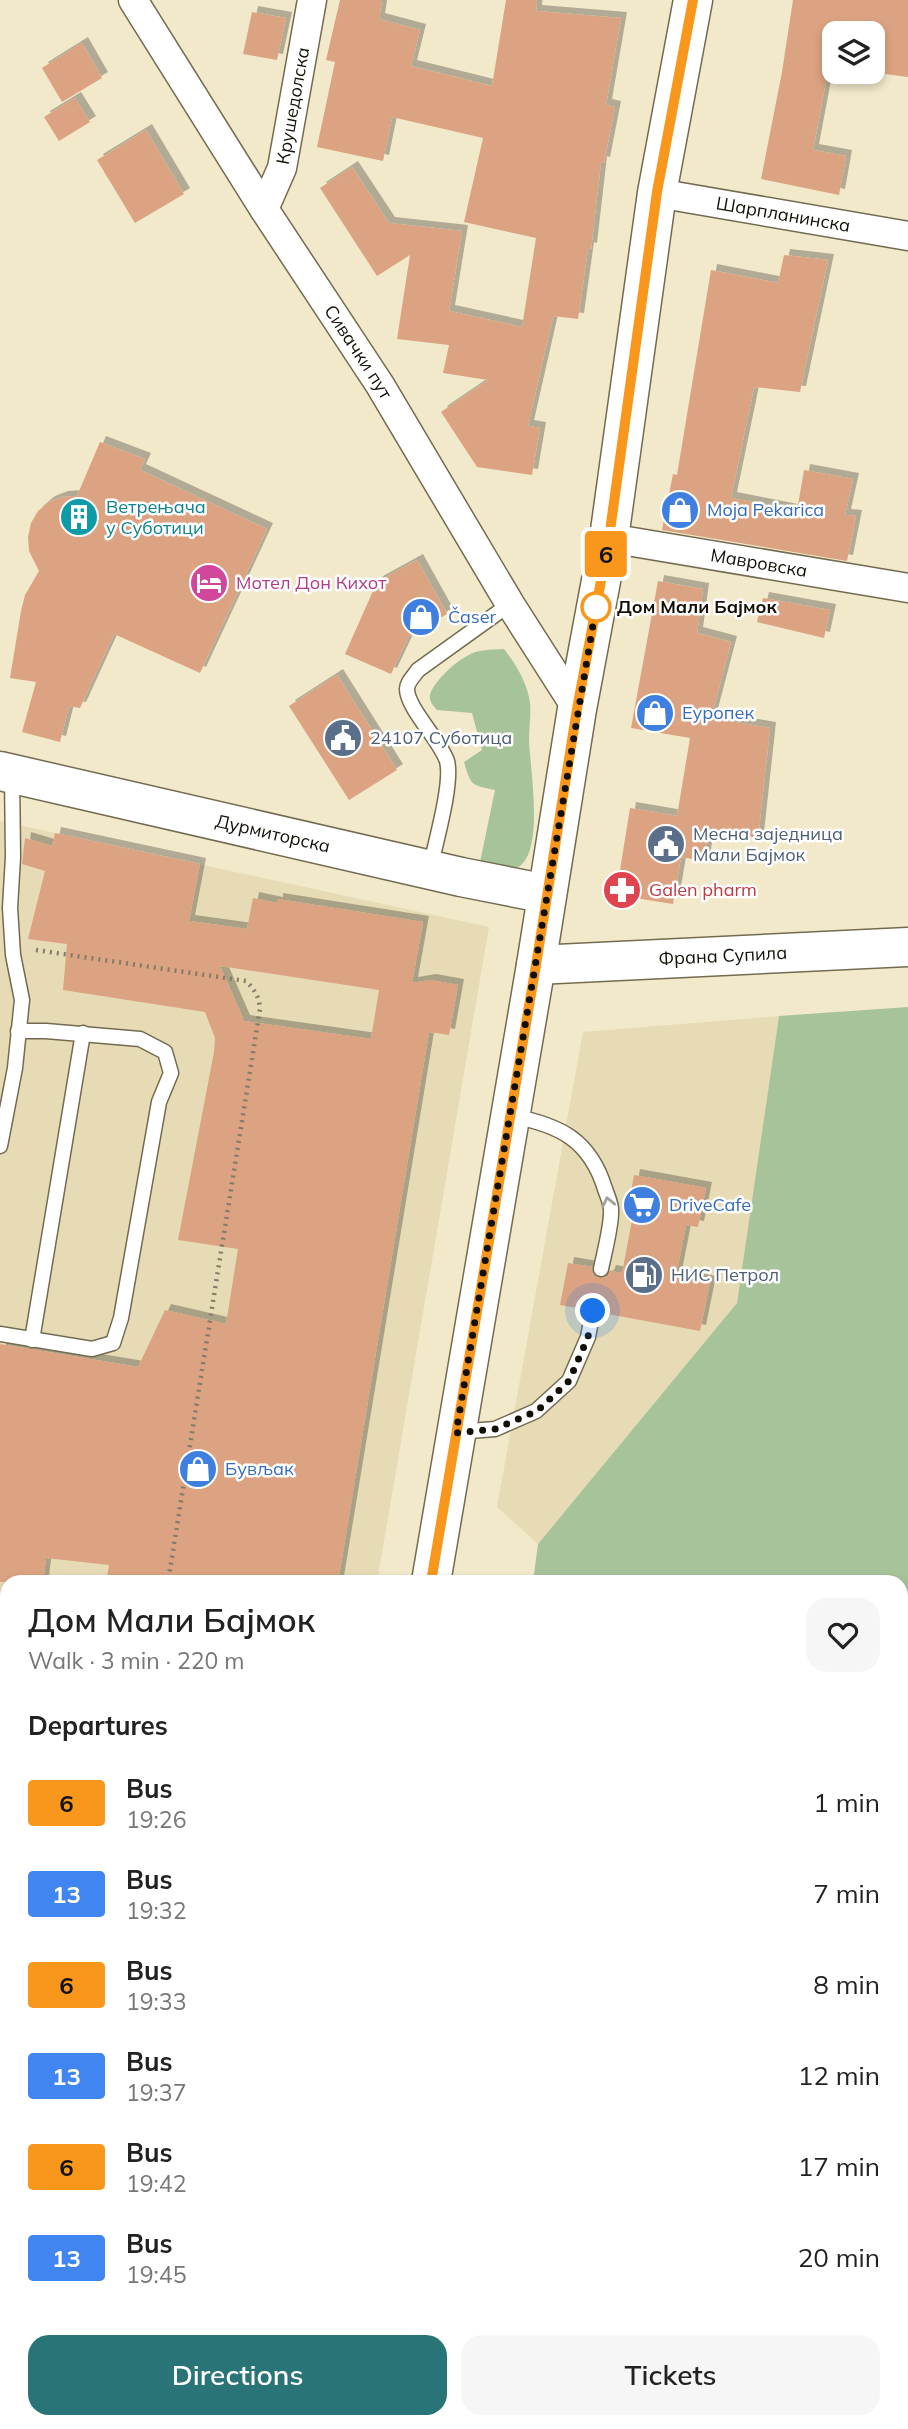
<!DOCTYPE html>
<meta charset="utf-8">
<style>
body{margin:0;font-family:Mulish,sans-serif;background:#f6f6f6;color:#222;height:100vh;display:flex;flex-direction:column;font-size:26px;white-space:nowrap}
*{box-sizing:border-box;margin:0}
p{font-size:23px;color:#767676}
.icon{flex:none;width:38px;height:38px;fill:none;stroke:currentColor;stroke-width:2;stroke-linecap:round;stroke-linejoin:round}
.map{position:relative;flex:1;overflow:hidden}
.sheet{position:absolute;left:0px;top:1575px;width:908px;height:854px;display:flex;flex-direction:column;background:#fff;border-radius:21px 21px 0 0;box-shadow:0 4px 10px #0003}
.sheet>*{flex:none}
.badge{padding:0 14px;border-radius:5px;font-size:24px;line-height:46px}
.fabs{position:absolute;left:822px;top:21px;display:grid;gap:14px}
.fabs a{display:grid;place-items:center;width:63px;height:63px;border-radius:14px;background:#fff;box-shadow:0 4px 10px #0003;font-size:35px}
.you{position:absolute;width:35px;height:35px;margin:-18px;border:5px solid #fff;border-radius:50%;background:#1a73e8;box-shadow:0 0 0 10px #1a73e833}
.map>.badge{position:absolute;translate:-50% -50%;box-shadow:0 0 0 4px #fff}
h2{padding:0 28px;font-size:26px;line-height:63px}
.round{display:grid;place-items:center;flex:none;width:74px;height:74px;border-radius:21px;background:#f6f6f6}
.overview{display:flex;align-items:center;justify-content:space-between;height:119px;padding:0 28px}
h1{font-size:33px;font-weight:600;line-height:52px}
.action{display:flex;gap:14px;margin-top:auto;padding:14px 28px}
.action a{flex:1;height:80px;border-radius:21px;background:#297477;color:#fff;font-size:28px;font-weight:600;line-height:80px;text-align:center}
.action a+a{background:#f6f6f6;color:#222}
ul{padding:0;list-style:none}
li{display:flex;align-items:center;gap:21px;height:91px;padding:0 28px}
li div{flex:1}
li b{display:block;font-size:26px}
li em{font-style:normal}
li .badge{min-width:77px;font-weight:700;text-align:center}
.map>svg:first-child{display:block}
</style>
<div class="map">
<svg width="908" height="2429" viewBox="0 0 908 2429">
<defs>
<filter id="shadow"><feDropShadow dx="6" dy="-6" stdDeviation="0" flood-color="#0004"/></filter>
</defs>
<rect width="100%" height="100%" fill="#f2e8ca"/>
<g fill="#e7dbb6">
<path d="M0 821 489 927 377 1582H7V2035L0 2032Z"/>
<path d="M779 1016 737 1303 538 1544 497 1507 583 1032Z"/>
<path d="M7 2400V2422H234L233 2429H1Z"/>
</g>
<g fill="#a7c399">
<path d="M504 649C515 663 525 679 529 697 532 710 529 726 529 740 530 768 544 848 520 866 507 875 493 873 478 872L495 790C471 785 471 786 464 762L482 750 472 713 437 710C433 706 429 701 430 696 431 684 456 661 467 656 477 649 492 650 504 649Z"/>
<path d="M908 1007V2429H351L352 2422H901V1582H533L538 1544 737 1303 779 1016Z"/>
</g>
<g fill="#dba381" fill-rule="evenodd" filter="url(#shadow)">
<path d="M340 0H382L379 19 420 30 411 66 492 86 506 0H537L536 11 621 18 606 105 615 107 604 163 601 162 591 249 588 248 578 319 553 316 528 426 540 428 532 475 477 467 441 412 488 380 443 373 449 345 397 339 410 255 377 276 320 188 352 167 389 223 462 231 449 311 522 327 536 238 464 222 483 138 392 117 383 161 317 147 335 62 326 60Z"/>
<path d="M793 0H908V77L870 72H873V33H835V66L829 65 813 150 846 156 839 195 761 179 782 72Z"/>
<path d="M252 12 286 18 277 60 243 54Z"/>
<path d="M82 43 102 78 62 102 42 68Z"/>
<path d="M75 98 90 122 59 141 44 117Z"/>
<path d="M146 130 184 194 135 223 97 160Z"/>
<path d="M784 255 828 260 800 392 754 387 731 498 797 511 804 470 853 479 845 515 856 516 847 561 662 530 673 474 677 475 711 270 778 283Z"/>
<path d="M100 442 145 459 140 470 267 529 200 673 114 634 80 708 69 706 60 742 22 732 36 682 10 678 21 611 25 595 39 571 29 551 28 537 31 523 38 511 49 502 62 497 77 496Z"/>
<path d="M417 560 447 614 409 636 391 674 345 654 377 582Z"/>
<path d="M658 581 703 589 697 633 731 642 711 718 770 728 758 838 709 830 704 861 681 857 673 904 616 895 630 808 677 816 690 738 631 728Z"/>
<path d="M763 598 830 610 824 638 757 622Z"/>
<path d="M337 675 397 770 349 800 289 706Z"/>
<path d="M55 833 200 864 189 921 247 929 253 898 277 903V899L423 922 412 983 430 980 458 985 449 1035 429 1032 338 1582H106L109 1565 46 1558 43 1582H0V1344L138 1367 165 1310 226 1324 238 1249 178 1240 214 1052 215 1038 205 1012 63 990 67 944 28 939 45 871 22 864 25 838 52 846ZM220 966 379 990 371 1039 244 1021Z"/>
<path d="M634 1175 706 1188 698 1227 686 1225 676 1276 710 1282 700 1331 602 1313 600 1304 594 1302 586 1304 584 1309 560 1305 568 1263 592 1267 594 1276 600 1278 608 1276 610 1271 622 1273 633 1215 627 1214Z"/>
</g>
<g fill="none" stroke-linecap="round" stroke-linejoin="round">
<defs>
<g id="lane">
<path d="M430 869C435 844 453 783 447 761 440 740 407 708 407 689 407 682 414 676 418 670L510 604"/>
<path d="M512 1116C560 1125 590 1140 605 1189 607 1195 611 1203 611 1210 612 1224 604 1254 601 1269"/>
<path d="M0 1146 15 1068 22 1000 13 955 10 908 13 857 12 774"/>
<path d="M0 1334 92 1349 113 1343 121 1318 159 1102 171 1073 165 1052 140 1039 46 1031H18"/>
<path d="M32 1340 83 1033"/>
<path d="M457 1432 495 1429 536 1411 569 1381 588 1337 593 1311"/>
<path d="M780 2429 781 2422"/>
</g>
<g id="street">
<path id="s1" d="M133 0 264 209 380 385 510 604 577 709"/>
<path id="s2" d="M657 193 908 236"/>
<path id="s3" d="M264 209 282 168 312 0"/>
<path id="s4" d="M609 538 908 588"/>
</g>
<g id="secondary">
<path id="s5" d="M0 771 461 877 547 894"/>
<path id="s6" d="M536 965 908 947"/>
<path d="M431 1582 536 965 577 709 609 538 657 193 693 0"/>
<path d="M289 2429 290 2422"/>
</g>
</defs>
<use href="#lane" stroke="#736b50" stroke-width="17"/>
<use href="#street" stroke="#736b50" stroke-width="31"/>
<use href="#secondary" stroke="#736b50" stroke-width="41"/>
<g stroke="#827b67" stroke-width="4.5" stroke-dasharray="2 5" stroke-linecap="butt">
<path d="M36 950 246 981C255 990 259 997 260 1009L168 1582"/>
<path d="M0 1863 7 1866"/>
<path d="M219 2429 220 2422"/>
</g>
<use href="#lane" stroke="#fff" stroke-width="14"/>
<use href="#street" stroke="#fff" stroke-width="28"/>
<use href="#secondary" stroke="#fff" stroke-width="38"/>
</g>
<defs><path id="oneway-chevron" d="M-2-3.5L2.5 0L-2 3.5" fill="none" stroke-width="1.6" stroke-linecap="round" stroke-linejoin="round" transform="scale(1.75)"/></defs>
<use stroke="#a09f9b" href="#oneway-chevron" transform="translate(608 1202) rotate(-102)"/>
<g fill="none" stroke-linecap="round" stroke-linejoin="round">
<defs>
<path id="line" d="M431 1582 536 965 577 709 609 538 657 192 693 0"/>
</defs>
<use href="#line" stroke="#fff" stroke-width="16"/>
<use href="#line" stroke="#f8971b" stroke-width="10"/>
<path stroke="#120f05" stroke-width="7" stroke-dasharray="0 12.6" d="M593 1311 588 1337 569 1381 537 1411 495 1429 456 1433 596 607"/>
</g>
<defs>
<symbol id="shop-disc" viewBox="-11 -11 22 22"><circle r="9.5" fill="#3f7fe0" stroke="#fff"/><path d="M-5-2.5h2.3a2.7 3.5 0 0 1 5.4 0H5L5.5 6h-11ZM-1.5-2.5h3a1.5 2.3 0 0 0-3 0Z" fill="#fff"/></symbol>
<symbol id="building-disc" viewBox="-11 -11 22 22"><circle r="9.5" fill="#0f9aa8" stroke="#fff"/><path d="M-4-6H4V6H1V3H-1V6H-4ZM-2.5-4.3h1.7v1.8h-1.7ZM.8-4.3h1.7v1.8H.8ZM-2.5-1h1.7V.8h-1.7ZM.8-1h1.7V.8H.8Z" fill="#fff"/></symbol>
<symbol id="hotel-disc" viewBox="-11 -11 22 22"><circle r="9.5" fill="#d1479c" stroke="#fff"/><path d="M-6-4.5h1.5V1H6V5H4.5V3h-9V5H-6ZM-4 0a1.8 1.8 0 1 1 3.6 0ZM.5 0V-2.5h3Q6-2.5 6 0Z" fill="#fff"/></symbol>
<symbol id="civic-disc" viewBox="-11 -11 22 22"><circle r="9.5" fill="#5c6f8a" stroke="#fff"/><path d="M-.6-6.5H3V-4.5H.6V-3L4-1V1h2V6H-6V1h2V-1L-.6-3ZM-1.2 2.5V6h2.4V2.5Z" fill="#fff"/></symbol>
<symbol id="pharmacy-disc" viewBox="-11 -11 22 22"><circle r="9.5" fill="#e0444e" stroke="#fff"/><path d="M-2-6h4v4h4v4h-4v4h-4v-4h-4v-4h4Z" fill="#fff"/></symbol>
<symbol id="supermarket-disc" viewBox="-11 -11 22 22"><circle r="9.5" fill="#3f7fe0" stroke="#fff"/><path d="M-6-5.5h2.5l.6 2H6L4.5 2H-2.5L-4.4-4H-6ZM-1.5 3.2a1.3 1.3 0 1 0 .1 0ZM3 3.2a1.3 1.3 0 1 0 .1 0Z" fill="#fff"/></symbol>
<symbol id="fuel-disc" viewBox="-11 -11 22 22"><circle r="9.5" fill="#5c6f8a" stroke="#fff"/><path d="M-5.5-6h7V0h2V4h1.3V-2.5L3-4.5l.8-.8L6-3V5H2.5V1h-1V6h-7ZM-4.2-4.7v3.2H.2V-4.7Z" fill="#fff"/></symbol>
</defs>
<g fill-rule="evenodd">
<use href="#shop-disc" x="658" y="488" width="44" height="44"/>
<use href="#building-disc" x="57" y="495" width="44" height="44"/>
<use href="#hotel-disc" x="187" y="561" width="44" height="44"/>
<use href="#shop-disc" x="399" y="595" width="44" height="44"/>
<use href="#shop-disc" x="633" y="691" width="44" height="44"/>
<use href="#civic-disc" x="321" y="716" width="44" height="44"/>
<use href="#civic-disc" x="644" y="822" width="44" height="44"/>
<use href="#pharmacy-disc" x="600" y="868" width="44" height="44"/>
<use href="#supermarket-disc" x="620" y="1183" width="44" height="44"/>
<use href="#fuel-disc" x="622" y="1253" width="44" height="44"/>
<use href="#shop-disc" x="176" y="1447" width="44" height="44"/>
</g>
<circle fill="#fff" stroke="#f8971b" stroke-width="3.5" cx="596" cy="607" r="14"/>
<g text-anchor="middle" stroke-width="5" stroke-linejoin="round" paint-order="stroke">
<g font-size="18" fill="#120f05" stroke="#fff">
<text dy="6" stroke="none"><textPath href="#s3" startOffset="108">Крушедолска</textPath></text>
<text dy="6" stroke="none"><textPath href="#s2" startOffset="128">Шарпланинска</textPath></text>
<text dy="6" stroke="none"><textPath href="#s1" startOffset="418">Сивачки пут</textPath></text>
<text dy="6" stroke="none"><textPath href="#s4" startOffset="152">Мавровска</textPath></text>
<text dy="6" stroke="none"><textPath href="#s5" startOffset="280">Дурмиторска</textPath></text>
<text dy="6" stroke="none"><textPath href="#s6" startOffset="187">Франа Супила</textPath></text>
</g>
<g font-size="18" fill="#0d838f" stroke="#fff" text-anchor="start">
<text x="106" y="513">Ветрењача<tspan x="106" dy="21">у Суботици</tspan></text>
</g>
<g font-size="18" fill="#366cbe" stroke="#fff" text-anchor="start">
<text x="707" y="516">Moja Pekarica</text>
<text x="448" y="623">Časer</text>
<text x="682" y="719">Еуропек</text>
<text x="669" y="1211">DriveCafe</text>
<text x="225" y="1475">Бувљак</text>
</g>
<g font-size="18" fill="#b23c85" stroke="#fff" text-anchor="start">
<text x="236" y="589">Мотел Дон Кихот</text>
</g>
<g font-size="18" font-weight="bold" fill="#120f05" stroke="#fff" text-anchor="start">
<text x="617" y="613">Дом Мали Бајмок</text>
</g>
<g font-size="18" fill="#4e5e75" stroke="#fff" text-anchor="start">
<text x="370" y="744">24107 Суботица</text>
<text x="693" y="840">Месна заједница<tspan x="693" dy="21">Мали Бајмок</tspan></text>
<text x="671" y="1281">НИС Петрол</text>
</g>
<g font-size="18" fill="#be3a42" stroke="#fff" text-anchor="start">
<text x="649" y="896">Galen pharm</text>
</g>
</g>
</svg>
<div class="fabs">
<a><svg class="icon" aria-label="layers" viewBox="0 0 24 24"><path d="M12 4l9 5-9 5-9-5zM3 14l9 5 9-5"/></svg></a>
</div>
<div class="you" style="left:593px;top:1311px"></div>
<b class="badge" style="left:606px;top:554px;background:#f8971b;color:#111">6</b>
<section class="sheet">
<div class="overview"><div><h1>Дом Мали Бајмок</h1><p>Walk · 3 min · 220 m</p></div><a class="round"><svg class="icon" aria-label="heart" viewBox="0 0 24 24"><path d="M12 20l-8-8c-3-5 5-10 8-4 3-6 11-1 8 4z"/></svg></a></div>
<h2>Departures</h2>
<ul>
<li><span class="badge" style="background:#f8971b;color:#111">6</span><div><b>Bus</b><p>19:26</p></div><em>1 min</em></li>
<li><span class="badge" style="background:#4186f0;color:#fff">13</span><div><b>Bus</b><p>19:32</p></div><em>7 min</em></li>
<li><span class="badge" style="background:#f8971b;color:#111">6</span><div><b>Bus</b><p>19:33</p></div><em>8 min</em></li>
<li><span class="badge" style="background:#4186f0;color:#fff">13</span><div><b>Bus</b><p>19:37</p></div><em>12 min</em></li>
<li><span class="badge" style="background:#f8971b;color:#111">6</span><div><b>Bus</b><p>19:42</p></div><em>17 min</em></li>
<li><span class="badge" style="background:#4186f0;color:#fff">13</span><div><b>Bus</b><p>19:45</p></div><em>20 min</em></li>
</ul>
<div class="action"><a>Directions</a><a>Tickets</a></div>
</section>
</div>
